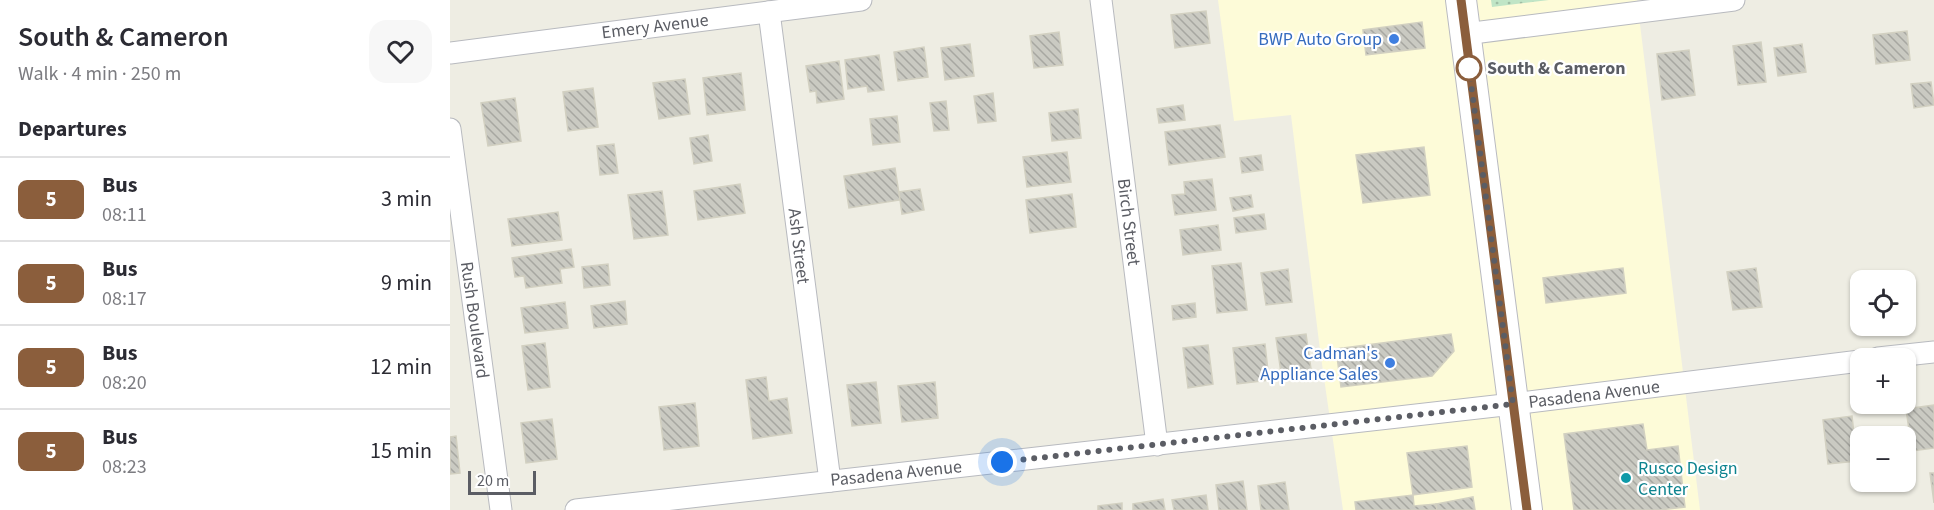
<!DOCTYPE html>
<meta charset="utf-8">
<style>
body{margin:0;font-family:"Source Sans 3",sans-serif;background:#f7f7f7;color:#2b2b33;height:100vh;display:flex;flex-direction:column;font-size:22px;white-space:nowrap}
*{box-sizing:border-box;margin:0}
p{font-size:20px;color:#7c7c81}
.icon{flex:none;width:33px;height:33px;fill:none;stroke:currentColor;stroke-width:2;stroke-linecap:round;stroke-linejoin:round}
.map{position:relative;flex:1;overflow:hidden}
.details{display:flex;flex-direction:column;background:#fff;width:450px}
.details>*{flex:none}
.badge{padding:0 12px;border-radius:9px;font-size:21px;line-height:39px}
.controls{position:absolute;left:1400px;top:270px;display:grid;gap:12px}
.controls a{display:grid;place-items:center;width:66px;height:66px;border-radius:12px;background:#fff;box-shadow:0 2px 4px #0004;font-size:30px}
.scale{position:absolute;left:18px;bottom:15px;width:68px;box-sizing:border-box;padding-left:6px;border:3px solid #5b5d64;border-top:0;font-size:16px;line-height:21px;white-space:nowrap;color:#5b5d64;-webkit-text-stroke:4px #fff;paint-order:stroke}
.you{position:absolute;width:30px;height:30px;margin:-15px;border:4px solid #fff;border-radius:50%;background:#1a73e8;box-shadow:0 0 0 9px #1a73e833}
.map>.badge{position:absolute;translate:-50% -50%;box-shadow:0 0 0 3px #fff}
h2{padding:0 18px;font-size:22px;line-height:54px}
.round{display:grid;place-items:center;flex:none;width:63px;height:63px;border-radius:18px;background:#f7f7f7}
.head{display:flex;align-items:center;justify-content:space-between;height:102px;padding:0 18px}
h1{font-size:28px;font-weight:600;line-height:45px}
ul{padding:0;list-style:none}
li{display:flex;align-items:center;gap:18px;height:84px;padding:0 18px;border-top:2px solid #e1e1e2}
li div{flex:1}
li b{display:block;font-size:22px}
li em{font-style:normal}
li .badge{min-width:66px;font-weight:700;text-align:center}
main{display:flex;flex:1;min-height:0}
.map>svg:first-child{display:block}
</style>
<main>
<section class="details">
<div class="head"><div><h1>South &amp; Cameron</h1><p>Walk · 4 min · 250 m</p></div><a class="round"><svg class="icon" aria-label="heart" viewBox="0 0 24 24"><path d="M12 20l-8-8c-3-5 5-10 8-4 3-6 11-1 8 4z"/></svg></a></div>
<h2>Departures</h2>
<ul>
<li><span class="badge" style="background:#8b5e3c;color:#fff">5</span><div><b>Bus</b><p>08:11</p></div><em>3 min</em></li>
<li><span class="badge" style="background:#8b5e3c;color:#fff">5</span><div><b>Bus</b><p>08:17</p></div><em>9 min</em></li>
<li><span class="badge" style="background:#8b5e3c;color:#fff">5</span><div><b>Bus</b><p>08:20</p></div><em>12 min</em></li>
<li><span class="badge" style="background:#8b5e3c;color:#fff">5</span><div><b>Bus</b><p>08:23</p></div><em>15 min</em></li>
</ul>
</section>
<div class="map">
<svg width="1484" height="510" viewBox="0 0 1484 510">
<defs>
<pattern id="garden-dots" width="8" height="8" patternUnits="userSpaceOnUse" patternTransform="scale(1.5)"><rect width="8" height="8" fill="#c0e5c6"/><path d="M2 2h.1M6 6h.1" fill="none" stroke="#9fbda4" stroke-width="1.8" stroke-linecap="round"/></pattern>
<pattern id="building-back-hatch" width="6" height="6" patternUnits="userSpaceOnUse" patternTransform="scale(1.5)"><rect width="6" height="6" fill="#cacac2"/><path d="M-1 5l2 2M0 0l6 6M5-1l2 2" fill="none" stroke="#a7a7a1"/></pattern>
</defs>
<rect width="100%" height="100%" fill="#eeede3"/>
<path fill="#fdfbd8" d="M768 0H1187L1250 510H893L870 350 841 115 784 121Z"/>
<path fill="url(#garden-dots)" d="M1041 0H1099L1042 7Z"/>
<g fill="url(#building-back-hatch)" stroke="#d2d0c1" stroke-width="1.5">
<path d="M756 11 760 43 725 48 721 15Z"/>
<path d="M972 22 975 48 916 55 913 30Z"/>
<path d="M1457 31 1460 60 1426 64 1423 35Z"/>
<path d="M609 32 613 65 584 68 580 36Z"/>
<path d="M1311 42 1316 82 1288 85 1283 46Z"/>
<path d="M520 44 524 76 495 80 491 48Z"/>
<path d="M1352 44 1356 72 1328 76 1324 48Z"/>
<path d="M474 47 478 77 448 81 444 52Z"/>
<path d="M1239 50 1245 95 1212 100 1207 54Z"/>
<path d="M429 55 434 90 418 92 417 86 398 89 395 60Z"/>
<path d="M389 61 394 99 367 103 366 91 360 92 356 66Z"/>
<path d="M291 73 295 110 257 115 253 78Z"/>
<path d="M235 79 240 114 209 119 203 83Z"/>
<path d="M1481 82 1484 105 1464 108 1461 84Z"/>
<path d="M143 88 148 127 118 131 113 92Z"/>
<path d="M543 93 546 121 528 123 524 96Z"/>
<path d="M65 98 71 141 38 146 31 103Z"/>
<path d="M496 101 499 130 484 131 480 103Z"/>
<path d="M733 105 735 120 709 123 707 109Z"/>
<path d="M628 109 631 138 602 141 599 113Z"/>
<path d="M447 116 450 142 423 145 420 119Z"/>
<path d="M770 125 775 157 719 165 715 132Z"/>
<path d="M258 135 262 161 244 164 240 138Z"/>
<path d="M164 144 168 173 150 175 147 146Z"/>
<path d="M974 147 980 195 913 203 906 155Z"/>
<path d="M617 152 621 182 577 187 573 157Z"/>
<path d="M811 155 813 170 792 173 790 158Z"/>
<path d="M445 168 450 200 399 208 394 176Z"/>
<path d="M762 179 766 210 725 215 722 195 735 194 734 182Z"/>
<path d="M290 184 295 213 248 220 244 191Z"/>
<path d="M470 189 474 210 452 214 449 192Z"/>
<path d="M212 191 218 235 184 239 178 195Z"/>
<path d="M622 194 626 227 580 233 576 200Z"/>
<path d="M801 195 803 207 783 211 780 198Z"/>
<path d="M108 212 112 240 62 246 58 219Z"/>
<path d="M814 214 816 229 786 233 784 218Z"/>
<path d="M768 225 771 250 733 255 730 230Z"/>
<path d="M121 249 124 267 110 269 112 283 76 288 74 276 65 277 62 258Z"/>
<path d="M791 263 797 310 767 313 762 266Z"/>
<path d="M158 264 160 285 134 288 132 267Z"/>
<path d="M1173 268 1176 293 1096 303 1093 278Z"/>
<path d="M1306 268 1312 307 1283 310 1277 272Z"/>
<path d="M838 269 842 302 816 305 811 273Z"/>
<path d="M175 301 177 324 144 328 141 306Z"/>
<path d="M115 302 118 328 75 333 71 308Z"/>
<path d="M745 303 746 317 723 320 722 306Z"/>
<path d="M856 334 862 376 832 380 826 338Z"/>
<path d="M1001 334 1004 351 982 376 891 387 886 349Z"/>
<path d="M95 343 100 387 78 390 72 346Z"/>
<path d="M815 344 819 380 787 384 783 348Z"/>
<path d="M758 345 763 384 738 388 733 348Z"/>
<path d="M316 377 319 401 337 398 342 433 303 439 296 380Z"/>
<path d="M426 382 431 423 402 426 397 385Z"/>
<path d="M485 382 488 418 452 422 448 386Z"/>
<path d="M245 403 249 446 214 450 209 407Z"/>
<path d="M1484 405V448L1462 451 1456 409Z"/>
<path d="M1402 416 1407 461 1378 464 1373 420Z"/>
<path d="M102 419 107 459 76 463 71 423Z"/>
<path d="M1193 424 1197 450 1228 446 1235 507 1209 510H1124L1114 434Z"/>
<path d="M6 436 10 473 0 474V437Z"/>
<path d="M1017 446 1022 487 963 495 957 453Z"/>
<path d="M1480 473H1484V503Z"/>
<path d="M793 481 797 510H769L766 485Z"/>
<path d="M835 482 839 510H811L808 486Z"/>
<path d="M756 495 758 510H724L722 500Z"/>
<path d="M963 495 964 506 986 504 987 510H906L905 502Z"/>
<path d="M1023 497 1025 510H987L986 504Z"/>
<path d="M713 499 715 510H683V504Z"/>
<path d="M672 503V510H648V506Z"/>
</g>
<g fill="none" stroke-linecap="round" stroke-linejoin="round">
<defs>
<g id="minor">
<path d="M651 0 707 445"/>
<path d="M319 12 380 481"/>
<path d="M1015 34 1284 0"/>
<path d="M0 53 411 0"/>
<path d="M0 129 51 510"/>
<path d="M1428 358 1484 352"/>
<path d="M126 510 1063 404 1410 361"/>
</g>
<path id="secondary" d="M1011 0 1077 510"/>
</defs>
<use href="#minor" stroke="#b8babf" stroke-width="23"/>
<use href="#secondary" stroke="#b9bac1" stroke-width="32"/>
<use href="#minor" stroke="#fff" stroke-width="21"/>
<use href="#secondary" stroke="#fff" stroke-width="30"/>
</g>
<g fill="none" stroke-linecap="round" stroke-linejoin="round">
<defs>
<path id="line" d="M1011 0 1077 510"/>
</defs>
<use href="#line" stroke="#fff" stroke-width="14"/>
<use href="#line" stroke="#8b5e3c" stroke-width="9"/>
<path stroke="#5b5d64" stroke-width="6" stroke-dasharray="0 10.8" d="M552 462 1063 404 1019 68"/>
</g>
<g fill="#3f7fe0" stroke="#fff" stroke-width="2">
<circle cx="944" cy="39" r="6"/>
<circle cx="940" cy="363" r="6"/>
</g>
<circle fill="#fff" stroke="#8b5e3c" stroke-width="3" cx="1019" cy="68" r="12"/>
<circle fill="#0f9aa8" stroke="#fff" stroke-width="2" cx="1176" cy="478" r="6"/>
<g text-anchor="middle" stroke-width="4.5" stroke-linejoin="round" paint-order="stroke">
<g font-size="18" fill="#5b5d64" stroke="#fff">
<text transform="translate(205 26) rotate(-7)" y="6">Emery Avenue</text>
<text transform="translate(679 222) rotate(83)" y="6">Birch Street</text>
<text transform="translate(349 246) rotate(83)" y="6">Ash Street</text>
<text transform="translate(25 320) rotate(82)" y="6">Rush Boulevard</text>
<text transform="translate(1144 394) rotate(-7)" y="6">Pasadena Avenue</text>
<text transform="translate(446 473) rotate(-6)" y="6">Pasadena Avenue</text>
</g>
<g font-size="18" fill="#366cbe" stroke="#fff" text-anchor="end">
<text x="932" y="45">BWP Auto Group</text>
<text x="928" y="359">Cadman's<tspan x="928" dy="21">Appliance Sales</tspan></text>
</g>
<g font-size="18" font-weight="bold" fill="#5b5d64" stroke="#fff" text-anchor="start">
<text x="1037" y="74">South &amp; Cameron</text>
</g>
<g font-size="18" fill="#0d838f" stroke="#fff" text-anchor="start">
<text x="1188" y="474">Rusco Design<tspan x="1188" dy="21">Center</tspan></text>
</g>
</g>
</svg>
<div class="controls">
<a><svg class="icon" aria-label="locate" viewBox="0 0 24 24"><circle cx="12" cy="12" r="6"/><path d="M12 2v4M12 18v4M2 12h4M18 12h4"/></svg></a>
<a>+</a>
<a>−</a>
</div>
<div class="scale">20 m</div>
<div class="you" style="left:552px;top:462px"></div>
</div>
</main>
